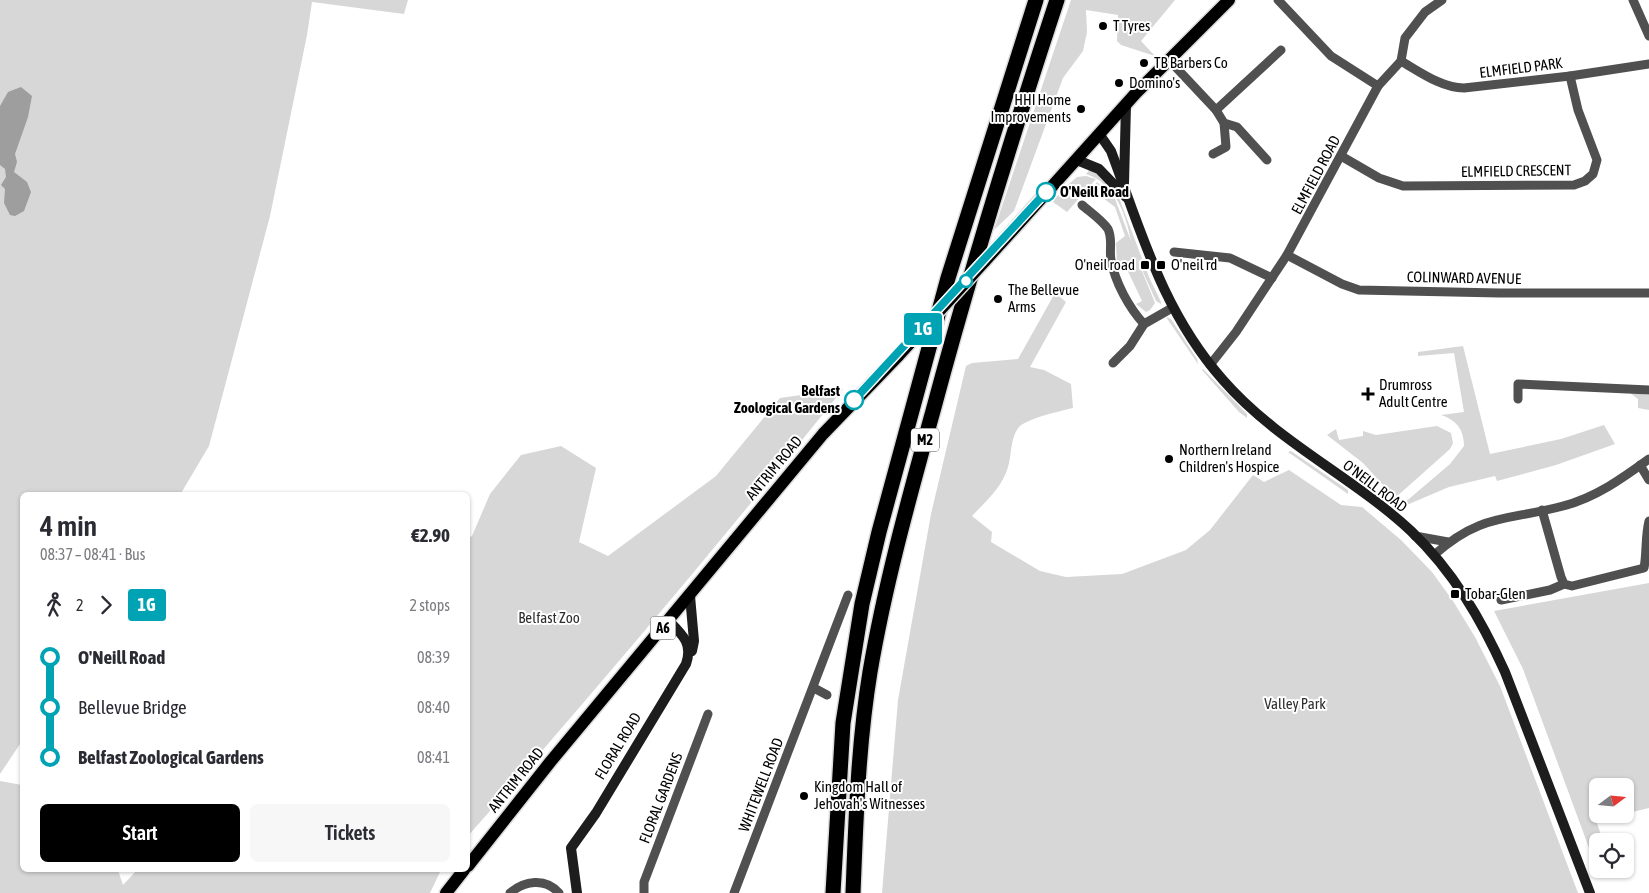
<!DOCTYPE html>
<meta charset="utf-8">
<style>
body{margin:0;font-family:"Asap Condensed",sans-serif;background:#f7f7f7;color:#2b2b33;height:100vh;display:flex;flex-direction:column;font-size:19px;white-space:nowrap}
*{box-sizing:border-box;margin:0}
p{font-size:16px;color:#7c7c81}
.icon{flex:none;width:28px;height:28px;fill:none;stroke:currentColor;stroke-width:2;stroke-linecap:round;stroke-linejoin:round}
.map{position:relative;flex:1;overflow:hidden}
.panel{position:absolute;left:20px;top:492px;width:450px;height:380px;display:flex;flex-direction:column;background:#fff;border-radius:8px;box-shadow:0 1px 4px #0004}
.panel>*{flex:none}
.badge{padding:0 10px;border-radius:4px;font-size:18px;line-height:32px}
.needle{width:32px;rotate:74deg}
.fabs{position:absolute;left:1589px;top:778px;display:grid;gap:10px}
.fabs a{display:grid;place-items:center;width:45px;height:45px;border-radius:8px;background:#fff;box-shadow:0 1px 4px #0004;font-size:25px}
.map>.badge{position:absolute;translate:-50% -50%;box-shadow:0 0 0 2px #fff}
.legs{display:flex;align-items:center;gap:8px;height:55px;padding:0 20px;font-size:16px}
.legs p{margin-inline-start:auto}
.head{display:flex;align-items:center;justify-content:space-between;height:85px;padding:0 20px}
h1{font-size:28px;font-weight:600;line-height:38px}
.action{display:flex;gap:10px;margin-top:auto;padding:10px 20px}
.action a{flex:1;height:58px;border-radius:8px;background:#000;color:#fff;font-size:20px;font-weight:600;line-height:58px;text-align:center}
.action a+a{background:#f7f7f7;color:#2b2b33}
ul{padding:0 20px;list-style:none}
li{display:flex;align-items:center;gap:18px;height:50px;font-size:19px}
li i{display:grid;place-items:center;width:8px;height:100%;margin:0 6px;background:currentColor}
li i::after{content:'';width:12px;height:12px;margin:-6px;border:4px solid;border-radius:50%;background:#fff}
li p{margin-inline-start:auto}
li:first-child i{background:linear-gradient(#0000 50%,currentColor 0)}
li:last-child i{background:linear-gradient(currentColor 50%,#0000 0)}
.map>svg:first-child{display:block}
</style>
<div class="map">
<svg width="1649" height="893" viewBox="0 0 1649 893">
<rect width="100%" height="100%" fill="#fff"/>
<g fill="#d7d7d7">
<path d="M0 0H408L404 14 312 2 307 35 270 216 209 446 180 495H22V741L0 774Z"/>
<path d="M1071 0H1175L1141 41 1155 56 1121 45 1117 41 1118 15 1086 10 1087 32 1083 51 1063 78 1014 211 994 230Z"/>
<path d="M1091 168 1118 195 1149 277 1161 302V304L1156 301 1135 254 1155 303 1150 310 1146 312 1136 304 1142 301 1124 263 1117 266 1116 243 1125 236 1115 207 1103 198 1095 185 1097 182 1115 199 1131 241C1126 214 1115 183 1086 174Z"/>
<path d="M1086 176 1096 179 1067 212 1053 202 1058 195 1061 198 1065 194 1062 190 1077 177Z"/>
<path d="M1055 293 1066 302 1030 367 1044 370 1071 384 1073 408C1061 411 1028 418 1019 427 1010 438 1012 454 1008 467 1002 488 986 501 972 516L992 532 991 542 1040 571 1066 577 1122 574 1186 550 1210 530 1253 475 1264 482 1289 470 1341 505 1362 507 1401 540 1432 572 1453 601 1475 637 1500 686 1578 893H882L898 700 931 514 966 366 972 363 1018 359Z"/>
<path d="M1166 317 1171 319 1197 359 1198 364Z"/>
<path d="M1463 346 1490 454 1561 439 1604 425 1615 444 1556 465 1497 481 1495 476 1449 487 1409 504H1403L1450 464 1464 446C1464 429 1456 420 1441 415L1464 412 1454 353 1418 356V352Z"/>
<path d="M1203 369 1247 414V418L1239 412 1202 370Z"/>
<path d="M843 389C722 541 596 690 468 836V538L472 536 490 494 521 455 561 446 596 468 579 542 608 556 716 476 780 398Z"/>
<path d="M1630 393 1649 395V410L1638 408V399Z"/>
<path d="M1437 426 1451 433 1453 443 1450 449 1395 498 1363 463 1327 435 1336 429 1339 440 1363 436V431L1376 435Z"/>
<path d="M1291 451 1348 490V494L1288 452Z"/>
<path d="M1649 583V808L1624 814 1625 786H1598V814H1603L1595 817 1603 841H1598L1597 855 1592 856 1523 669 1494 611Z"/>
<path d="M0 781 22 785V870H118L123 885 137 870H441L430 893H0Z"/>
</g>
<path fill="#9e9e9e" d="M21 87 32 96 28 117 15 154 17 162 14 172 27 182 31 192 24 211 15 216 10 215 4 203 5 189 1 185 6 177 5 169 0 165V106L8 92Z"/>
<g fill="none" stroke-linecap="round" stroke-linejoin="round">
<defs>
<g id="primary">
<path d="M984 262 1136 93 1229 0"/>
<path d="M468 866 551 761 823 434 899 355"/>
<path d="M446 893 464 870"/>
</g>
<g id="highway">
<path d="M833 893 843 723 862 604 879 532 948 278 1036 0"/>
<path d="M853 893C856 819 858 745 870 672 885 584 909 498 933 411 970 273 1012 136 1057 0"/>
</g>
</defs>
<use href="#primary" stroke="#dbdbdb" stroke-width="15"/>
<use href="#highway" stroke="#dbdbdb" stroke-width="18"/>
<g stroke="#505050" stroke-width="9">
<path d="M1278 0 1331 56 1378 86"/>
<path d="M1633 0 1649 36"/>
<path d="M1169 60 1216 110 1224 123 1226 147 1213 154"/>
<path d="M1401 61C1420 72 1442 88 1464 88L1570 76 1649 64"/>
<path d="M1216 110 1281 50"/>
<path d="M1224 123 1237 127 1267 160"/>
<path d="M1341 156 1379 178 1403 186 1574 185 1585 181 1593 174 1597 160 1578 110 1570 76"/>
<path d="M1082 205C1090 212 1102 220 1108 229 1113 239 1109 250 1111 260 1115 282 1129 308 1144 324"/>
<path d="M1174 252 1230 258 1272 278"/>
<path d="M1287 255 1342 284 1359 290 1499 293H1649"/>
<path d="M1113 363 1130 346 1144 324 1172 308"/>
<path d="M1210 365 1236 332 1287 255 1378 86 1401 61 1405 38 1425 12 1442 0"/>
<path d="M1518 399V384L1649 390"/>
<path d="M1640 465 1649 480"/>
<path d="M1542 510 1561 577 1564 584 1572 586 1644 568C1647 552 1645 537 1649 521"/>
<path d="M1415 536 1448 542"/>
<path d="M1434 555C1481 513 1507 521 1563 506 1595 498 1623 478 1649 459"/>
<path d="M1501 600 1550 590 1564 584"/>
<path d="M814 688 827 695"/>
<path d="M510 893C524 881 545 877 559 893"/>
<path d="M644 893V882L708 714"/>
<path d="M734 893 848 595"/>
</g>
<g stroke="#1d1d1d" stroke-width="10">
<path d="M1100 135 1111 151C1142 234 1163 312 1223 380 1277 442 1352 476 1411 531 1453 571 1481 619 1505 672L1590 893"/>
<path d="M1077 160 1099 169 1126 197"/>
<path d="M1124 183 1126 105"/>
<path d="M690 596 694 641 692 651"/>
<path d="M577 893 571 848 596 813 686 664C693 644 683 635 669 621"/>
</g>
<use href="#primary" stroke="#000" stroke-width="12"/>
<use href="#highway" stroke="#000" stroke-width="15"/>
<defs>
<path id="primary-bridge" d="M899 355 984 262"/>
</defs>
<use href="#primary-bridge" stroke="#dbdbdb" stroke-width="15" stroke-linecap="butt"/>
<use href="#primary-bridge" stroke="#000" stroke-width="12"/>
</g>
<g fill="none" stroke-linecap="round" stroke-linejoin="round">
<defs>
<path id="line-1" d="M854 400 1046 192"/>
</defs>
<use href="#line-1" stroke="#fff" stroke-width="11"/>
<use href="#line-1" stroke="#00a3b4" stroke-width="8"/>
</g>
<g fill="#000" stroke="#fff" stroke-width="2">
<circle cx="1103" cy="26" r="5"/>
<circle cx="1144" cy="63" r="5"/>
<circle cx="1119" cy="83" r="5"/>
<circle cx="1081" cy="109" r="5"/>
<rect x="1140" y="260" width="10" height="10" rx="2.5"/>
<rect x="1156" y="260" width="10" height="10" rx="2.5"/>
<circle cx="998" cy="299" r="5"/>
<path d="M1365.5 386.5h5v5h5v5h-5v5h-5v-5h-5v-5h5z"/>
<circle cx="1169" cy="459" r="5"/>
<rect x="1450" y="589" width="10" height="10" rx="2.5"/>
<circle cx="804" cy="796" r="5"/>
</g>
<g fill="#fff" stroke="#00a3b4" stroke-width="2.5">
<circle cx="1046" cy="192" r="9"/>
<circle cx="966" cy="281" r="6"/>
<circle cx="854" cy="400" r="9"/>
</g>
<g text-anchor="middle" stroke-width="4" stroke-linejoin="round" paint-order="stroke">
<g fill="#fff" stroke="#4c4c4c" stroke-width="1">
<rect x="911" y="428.5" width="28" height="23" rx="4"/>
<rect x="650.5" y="616.5" width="25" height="23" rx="4"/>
</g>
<g font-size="14" font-weight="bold" fill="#000">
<text x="925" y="445">M2</text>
<text x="663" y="633">A6</text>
</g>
<g font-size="15" fill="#000" stroke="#fff" text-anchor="start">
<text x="1113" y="31">T Tyres</text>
<text x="1154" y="68">TB Barbers Co</text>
<text x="1129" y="88">Domino's</text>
<text x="1071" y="105" text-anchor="end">HHI Home<tspan x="1071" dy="17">Improvements</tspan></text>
<text x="1135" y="270" text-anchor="end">O'neil road</text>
<text x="1171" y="270">O'neil rd</text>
<text x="1008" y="295">The Bellevue<tspan x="1008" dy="17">Arms</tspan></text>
<text x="1379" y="390">Drumross<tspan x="1379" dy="17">Adult Centre</tspan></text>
<text x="1179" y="455">Northern Ireland<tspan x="1179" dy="17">Children's Hospice</tspan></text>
<text x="1465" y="599">Tobar-Glen</text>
<text x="814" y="792">Kingdom Hall of<tspan x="814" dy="17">Jehovah's Witnesses</tspan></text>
</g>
<g font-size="15" fill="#000" stroke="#fff">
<text transform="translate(1521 68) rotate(-7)" y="5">ELMFIELD PARK</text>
<text transform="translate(1516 171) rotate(-1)" y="5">ELMFIELD CRESCENT</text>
<text transform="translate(1316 175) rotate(-62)" y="5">ELMFIELD ROAD</text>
<text transform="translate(1464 278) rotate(1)" y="5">COLINWARD AVENUE</text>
<text transform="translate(774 468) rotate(-50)" y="5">ANTRIM ROAD</text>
<text transform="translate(1375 486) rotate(37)" y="5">O'NEILL ROAD</text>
<text transform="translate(618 746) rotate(-59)" y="5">FLORAL ROAD</text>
<text transform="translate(516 780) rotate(-51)" y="5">ANTRIM ROAD</text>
<text transform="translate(761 785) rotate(-69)" y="5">WHITEWELL ROAD</text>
<text transform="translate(661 798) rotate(-69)" y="5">FLORAL GARDENS</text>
</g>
<g font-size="15" font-weight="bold" fill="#000" stroke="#fff" text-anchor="start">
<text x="1060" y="197">O'Neill Road</text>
<text x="840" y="396" text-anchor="end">Belfast<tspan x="840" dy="17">Zoological Gardens</tspan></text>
</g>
<g font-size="15" fill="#2e2e2e" stroke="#fff">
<text x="549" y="623">Belfast Zoo</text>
<text x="1295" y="709">Valley Park</text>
</g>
</g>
</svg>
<div class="fabs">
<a><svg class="needle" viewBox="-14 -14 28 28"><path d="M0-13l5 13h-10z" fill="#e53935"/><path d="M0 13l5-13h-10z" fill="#7c7c81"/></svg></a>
<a><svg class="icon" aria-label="locate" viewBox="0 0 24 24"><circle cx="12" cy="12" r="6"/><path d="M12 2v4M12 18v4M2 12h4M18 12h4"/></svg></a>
</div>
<b class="badge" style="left:923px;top:329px;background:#00a3b4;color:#fff">1G</b>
<section class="panel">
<div class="head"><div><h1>4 min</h1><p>08:37 – 08:41 · Bus</p></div><b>€2.90</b></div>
<div class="legs"><svg class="icon" aria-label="walk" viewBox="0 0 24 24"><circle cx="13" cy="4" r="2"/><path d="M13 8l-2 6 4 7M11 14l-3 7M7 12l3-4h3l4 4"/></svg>2<svg class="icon" aria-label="forward" viewBox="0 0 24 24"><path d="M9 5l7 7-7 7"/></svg><b class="badge" style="background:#00a3b4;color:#fff">1G</b><p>2 stops</p></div>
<ul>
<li><i style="color:#00a3b4"></i><b>O'Neill Road</b><p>08:39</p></li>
<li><i style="color:#00a3b4"></i><span>Bellevue Bridge</span><p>08:40</p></li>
<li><i style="color:#00a3b4"></i><b>Belfast Zoological Gardens</b><p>08:41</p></li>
</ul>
<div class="action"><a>Start</a><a>Tickets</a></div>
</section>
</div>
